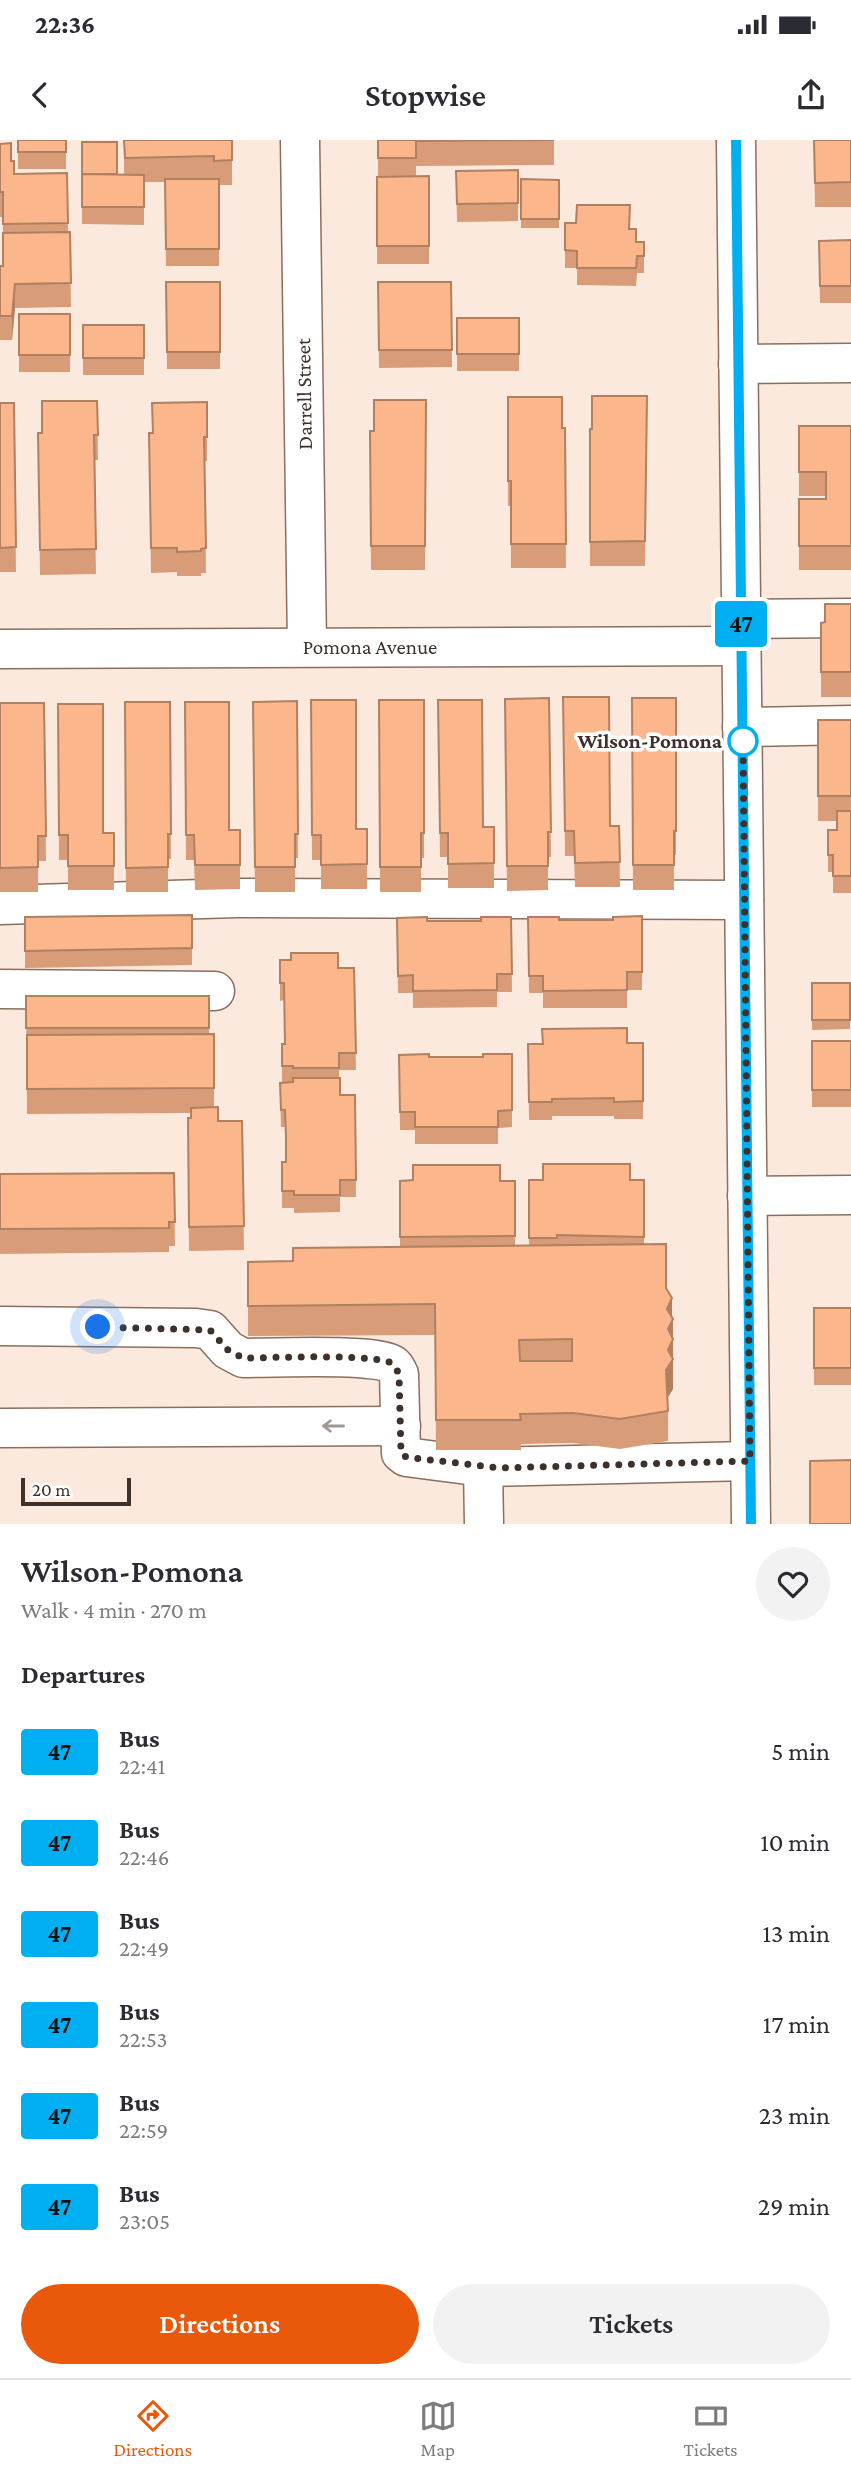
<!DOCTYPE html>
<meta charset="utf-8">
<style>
body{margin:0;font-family:"Crimson Pro",serif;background:#f2f2f3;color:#2b2b33;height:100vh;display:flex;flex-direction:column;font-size:26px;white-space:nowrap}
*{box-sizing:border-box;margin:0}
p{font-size:23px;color:#7c7c81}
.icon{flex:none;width:38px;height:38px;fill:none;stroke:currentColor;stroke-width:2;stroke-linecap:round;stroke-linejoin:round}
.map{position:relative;height:1384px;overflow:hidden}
.drawer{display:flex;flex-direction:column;background:#fff;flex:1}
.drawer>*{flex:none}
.badge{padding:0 14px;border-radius:5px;font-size:24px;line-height:46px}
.scale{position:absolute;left:21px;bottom:18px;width:110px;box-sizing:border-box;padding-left:7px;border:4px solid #3d3129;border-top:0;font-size:19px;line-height:24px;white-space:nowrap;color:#3d3129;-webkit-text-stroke:5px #fff;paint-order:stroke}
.you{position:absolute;width:35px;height:35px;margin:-18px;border:5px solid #fff;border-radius:50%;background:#1a73e8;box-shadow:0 0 0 10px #1a73e833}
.map>.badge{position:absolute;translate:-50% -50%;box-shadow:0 0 0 4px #fff}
h2{padding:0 21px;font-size:26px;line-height:63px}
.round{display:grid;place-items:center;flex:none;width:74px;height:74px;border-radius:37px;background:#f2f2f3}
.headline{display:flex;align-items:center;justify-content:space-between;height:119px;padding:0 21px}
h1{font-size:33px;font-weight:600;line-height:52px}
.button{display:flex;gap:14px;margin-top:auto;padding:14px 21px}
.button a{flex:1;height:80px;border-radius:42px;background:#ea580c;color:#fff;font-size:28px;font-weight:600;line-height:80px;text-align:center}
.button a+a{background:#f2f2f3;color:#2b2b33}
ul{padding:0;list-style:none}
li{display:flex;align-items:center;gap:21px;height:91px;padding:0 21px}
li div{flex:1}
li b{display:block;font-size:26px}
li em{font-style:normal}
li .badge{min-width:77px;font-weight:700;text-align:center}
.status{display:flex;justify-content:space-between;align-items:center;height:49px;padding:0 35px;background:#fff;direction:ltr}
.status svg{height:19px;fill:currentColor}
header{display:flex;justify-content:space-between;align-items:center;height:91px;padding:0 21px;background:#fff;font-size:32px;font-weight:600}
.dock{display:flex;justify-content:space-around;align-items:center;height:98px;border-top:2px solid #e1e1e2;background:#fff;font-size:19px;color:#7c7c81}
.dock a{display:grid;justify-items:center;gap:4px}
.dock .current{color:#ea580c}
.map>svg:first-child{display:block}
</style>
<div class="status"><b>22:36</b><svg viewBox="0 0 49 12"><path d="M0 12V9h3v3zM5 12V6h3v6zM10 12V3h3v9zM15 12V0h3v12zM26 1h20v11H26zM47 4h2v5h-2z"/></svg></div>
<header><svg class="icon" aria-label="back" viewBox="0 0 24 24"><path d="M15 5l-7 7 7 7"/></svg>Stopwise<svg class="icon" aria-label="share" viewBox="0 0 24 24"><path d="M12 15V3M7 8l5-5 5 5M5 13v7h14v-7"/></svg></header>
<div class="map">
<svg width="851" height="1384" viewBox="0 0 851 1384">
<rect width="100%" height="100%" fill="#fce9dd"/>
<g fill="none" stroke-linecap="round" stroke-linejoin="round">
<defs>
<g id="minor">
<path d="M300 0 307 507"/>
<path d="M736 0 751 1384"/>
<path d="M738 224 851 223"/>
<path d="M741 479 851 478"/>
<path d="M0 509 741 506"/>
<path d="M742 587 851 585"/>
<path d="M0 765 237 758 744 760"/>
<path d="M0 849 215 851"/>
<path d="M747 1056 851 1055"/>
<path d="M0 1186 196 1188 210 1190 228 1210 243 1218C267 1218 380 1213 393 1225 396 1227 397 1231 399 1234L401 1313 406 1317 483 1327"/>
<path d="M0 1288 401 1286"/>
<path d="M484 1384 483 1327 750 1321"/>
</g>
</defs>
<use href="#minor" stroke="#8b6f5e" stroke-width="41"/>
<use href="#minor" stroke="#fff" stroke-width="38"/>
</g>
<g fill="#d89d78">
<rect x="18" y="0" width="48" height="29"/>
<path d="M124 0H232V45H219V126H166L165 42H144V85L82 84V2L117 34H124Z"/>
<path d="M378 0H554V25L416 26V36H429V124H377V37H378Z"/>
<path d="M814 0H851V67H815Z"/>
<path d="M0 4 11 21 14 34 67 33 68 92H70L71 167 15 168 12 200H0V126H3V77H0Z"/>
<path d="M518 30V81L457 82 456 31Z"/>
<path d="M521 39 559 40V88H521Z"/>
<path d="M565 83 630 89 636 102H644V133H637L636 146 577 145V128H565Z"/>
<path d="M851 100V163H820L819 101Z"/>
<path d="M166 142H220V229H167Z"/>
<path d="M378 142H451L452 227 379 228Z"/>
<rect x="19" y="174" width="51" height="58"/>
<rect x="457" y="178" width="62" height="53"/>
<rect x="83" y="185" width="61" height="50"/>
<path d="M647 256 645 426H590V289H592Z"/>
<path d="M508 257 562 288H565L566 428H511V366H508Z"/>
<path d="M426 260 425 430H371L370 291H374Z"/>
<path d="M97 261 98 320H94L96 434 40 435 38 293H42Z"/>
<path d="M207 262V321H205L206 433H201V436H177V432L151 433 149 293H152Z"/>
<path d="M0 263H14L16 432H0Z"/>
<path d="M799 286H851V430H799V359H826V356H799Z"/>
<path d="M825 464H851V557H821V483L825 482Z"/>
<path d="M563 557 610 686H619L620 747H575L574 716H565Z"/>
<path d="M549 558 551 717H548V750L507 751 505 559Z"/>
<path d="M632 558H676V715H674V750H633Z"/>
<path d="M311 560 356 689H367V749H321V720H312Z"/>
<path d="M379 560H424V718H421V752H380Z"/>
<path d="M438 560 483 687H494V748H448V717H440Z"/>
<path d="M297 561 298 718H295V752H255L253 562Z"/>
<path d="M125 562H170L171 719H168V752H126Z"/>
<path d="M185 562 229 690H240V749L195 750 194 720H186Z"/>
<path d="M0 563H44L46 721H38V752H0Z"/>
<path d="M58 564 103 693H114V750H68V720H59Z"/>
<path d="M818 580H851V753H833V732H828V690H837V681H818Z"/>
<path d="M192 775V825L25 828V777Z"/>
<path d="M642 776V850H627V868H543V853H529L528 777 559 780H613Z"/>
<path d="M511 777 512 852H497V867L413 868V853H398L397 778 427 781H481Z"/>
<path d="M280 820 338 828H354L356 930H339V938L340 955H355L356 1057H340V1072L294 1073V1068H282V1022H286L285 987H281L280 943H282V904H285L284 860 280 861Z"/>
<path d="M812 843H850V889L812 890Z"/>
<path d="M26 856H209V894H214V967L218 981H242L244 1110 189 1111 188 978H191V973L27 974Z"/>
<path d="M542 889 627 903H643V979H614V976H552V980H529L528 904H542Z"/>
<rect x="812" y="901" width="39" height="66"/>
<path d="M512 914V987L498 988V1004H415V990H400L399 915 429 917H483Z"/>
<path d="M174 1033 175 1106H169V1112L0 1114V1034Z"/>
<path d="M529 1040H644V1105L666 1148 673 1179V1249L668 1257V1301L620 1309 573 1303 521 1304V1310H436L435 1195 248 1196V1122L293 1121 400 1107V1041H515V1106H529Z"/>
<rect x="814" y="1168" width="37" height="77"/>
</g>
<g fill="#b08061">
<path d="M15 144V168L12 200V176Z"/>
<path d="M672 1158V1181L673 1179V1249L666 1260 667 1169Z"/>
</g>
<g fill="#fbb78b" stroke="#b08061" stroke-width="2" fill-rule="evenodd">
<rect x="18" y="0" width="48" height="12"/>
<path d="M124 0H232V20L214 21V16L125 18Z"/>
<path d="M378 0H554L416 1V18H378Z"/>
<path d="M814 0H851V42L815 43Z"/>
<rect x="82" y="2" width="35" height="32"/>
<path d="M11 3V21H14V34L67 33 68 83 3 84V52H0V4Z"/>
<path d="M518 30V63L457 64 456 31Z"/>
<path d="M82 34 144 35V67H82Z"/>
<path d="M429 36V106H377V37Z"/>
<path d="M165 39H219V109H166Z"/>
<path d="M521 39 559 40V79H521Z"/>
<path d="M577 65H630L629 89H636V102H644V116H637L636 128H577V111L565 110V83H576Z"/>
<path d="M70 92 71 143 15 144 12 176H0V126H3V93Z"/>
<path d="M851 100V146H820L819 101Z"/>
<path d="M166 142H220V212H167Z"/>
<path d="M378 142H451L452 210H379Z"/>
<rect x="19" y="174" width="51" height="41"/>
<rect x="457" y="178" width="62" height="36"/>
<rect x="83" y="185" width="61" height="33"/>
<path d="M592 256H647L645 401 590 402V289H592Z"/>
<path d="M508 257H562V288H565L566 404H511V341H508Z"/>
<path d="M374 260H426L425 406H371L370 291H374Z"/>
<path d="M42 261H97L98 295H94L96 409 40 410 38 293H42Z"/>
<path d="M207 262V297H204L206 408 201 409V411L177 412V408H151L149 293H153L152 263Z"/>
<path d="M0 263H14L16 407 0 408Z"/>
<path d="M799 286H851V406H799V359H826V332H799Z"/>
<path d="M825 464H851V532H821V483L825 482Z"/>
<path d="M563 557H609L610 686H619L620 722 575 723 574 691H565Z"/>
<path d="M549 558 551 692H548V726H507L505 559Z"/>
<path d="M632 558H676V691H674V725H633Z"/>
<path d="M311 560H356V689H367V724L321 725V695H312Z"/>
<path d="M379 560H424V693H421V727H380Z"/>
<path d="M438 560H482L483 687H494V723L448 724V693H440Z"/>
<path d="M297 561 298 694H295V727H255L253 562Z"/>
<path d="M125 562H170L171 694H168V727L126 728Z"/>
<path d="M185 562H229V690H240V725H195L194 695H186Z"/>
<path d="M0 563H44L46 696H38V727L0 728Z"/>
<path d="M58 564H103V693H114V726H68V695H59Z"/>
<rect x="818" y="580" width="33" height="76"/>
<path d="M837 671H851V736H833V715H828V690H837Z"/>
<path d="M192 775V808L25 811V777Z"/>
<path d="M642 776V832H627V850L543 851V836H529L528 777H559V780H613V777Z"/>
<path d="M427 777V781H481V777H511L512 834H497V850L413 851V835L398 836 397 778Z"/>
<path d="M291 813H338V828H354L356 913H339V928H293V926H282V904H285L284 843H280V820H291Z"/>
<rect x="812" y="843" width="38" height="37"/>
<rect x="26" y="856" width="183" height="32"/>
<path d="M627 888V903H643V961L614 962V958L552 959V962H529L528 904H543L542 889Z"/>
<path d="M214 894V948L27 949V895Z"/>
<rect x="812" y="901" width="39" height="49"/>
<path d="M429 914V917H483V914H512V970L498 971V987H415V972H400L399 915Z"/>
<path d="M293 938H340V955H355L356 1040H340V1055H294V1051H282V1022H286V997L285 970H281L280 943 293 942Z"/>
<path d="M218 967V981H242L244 1086 189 1087 188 978H191V968Z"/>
<path d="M543 1024H630V1040H644V1097L557 1095V1098H529V1040H543Z"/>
<path d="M413 1025H500V1041H515V1096L400 1097V1041L413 1040Z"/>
<path d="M174 1033 175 1082H169V1088L0 1089V1034Z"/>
<path d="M666 1104V1148L672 1158 667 1169 673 1179 668 1189 673 1199 668 1210 673 1219 666 1230 668 1271 620 1279 573 1273 520 1274 521 1280H436L435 1164 248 1166V1122L293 1121V1108ZM572 1199V1221H520L519 1200Z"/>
<rect x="814" y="1168" width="37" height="60"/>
<path d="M851 1320V1384H810V1321Z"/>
</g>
<defs><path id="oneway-shaft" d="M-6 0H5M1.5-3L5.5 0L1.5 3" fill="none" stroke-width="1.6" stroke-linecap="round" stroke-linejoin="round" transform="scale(1.75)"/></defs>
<use stroke="#9e9894" href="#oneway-shaft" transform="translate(333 1286) rotate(180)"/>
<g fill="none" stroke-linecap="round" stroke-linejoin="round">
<defs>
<path id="line" d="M736 0 751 1384"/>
</defs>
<use href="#line" stroke="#fff" stroke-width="16"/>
<use href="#line" stroke="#00aff2" stroke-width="10"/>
<path stroke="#3d3129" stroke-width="7" stroke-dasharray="0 12.6" d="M98 1187 210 1190 228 1210 243 1218C267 1218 380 1213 393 1224 396 1227 397 1231 399 1234L401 1313 406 1317 499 1328 750 1321 743 601"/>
</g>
<circle fill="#fff" stroke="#00aff2" stroke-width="3.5" cx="743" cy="601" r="14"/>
<g text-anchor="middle" stroke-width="7" stroke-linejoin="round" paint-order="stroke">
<g font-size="21" fill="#3d3129" stroke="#fff">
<text transform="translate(304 254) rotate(-91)" y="7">Darrell Street</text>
<text x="370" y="514">Pomona Avenue</text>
</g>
<g font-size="21" font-weight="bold" fill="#3d3129" stroke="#fff" text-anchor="end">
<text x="722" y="608">Wilson-Pomona</text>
</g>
</g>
</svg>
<div class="scale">20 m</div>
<div class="you" style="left:98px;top:1187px"></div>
<b class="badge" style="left:741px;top:484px;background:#00aff2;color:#111">47</b>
</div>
<section class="drawer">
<div class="headline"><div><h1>Wilson-Pomona</h1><p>Walk · 4 min · 270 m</p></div><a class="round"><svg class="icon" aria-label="heart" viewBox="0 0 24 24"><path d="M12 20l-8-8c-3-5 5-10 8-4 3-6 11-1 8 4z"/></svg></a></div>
<h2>Departures</h2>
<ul>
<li><span class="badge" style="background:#00aff2;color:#111">47</span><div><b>Bus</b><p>22:41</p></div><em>5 min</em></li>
<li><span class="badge" style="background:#00aff2;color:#111">47</span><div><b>Bus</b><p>22:46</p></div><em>10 min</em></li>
<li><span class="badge" style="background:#00aff2;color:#111">47</span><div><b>Bus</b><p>22:49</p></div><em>13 min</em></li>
<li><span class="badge" style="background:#00aff2;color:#111">47</span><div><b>Bus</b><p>22:53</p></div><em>17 min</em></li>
<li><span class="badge" style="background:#00aff2;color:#111">47</span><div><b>Bus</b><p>22:59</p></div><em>23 min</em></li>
<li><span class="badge" style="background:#00aff2;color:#111">47</span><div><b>Bus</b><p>23:05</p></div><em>29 min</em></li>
</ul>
<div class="button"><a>Directions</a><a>Tickets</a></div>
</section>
<nav class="dock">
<a class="current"><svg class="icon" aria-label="directions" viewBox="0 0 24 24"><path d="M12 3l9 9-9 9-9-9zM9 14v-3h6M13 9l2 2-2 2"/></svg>Directions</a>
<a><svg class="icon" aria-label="map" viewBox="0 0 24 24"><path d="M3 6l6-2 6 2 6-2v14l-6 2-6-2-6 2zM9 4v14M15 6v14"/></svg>Map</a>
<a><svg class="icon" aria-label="tickets" viewBox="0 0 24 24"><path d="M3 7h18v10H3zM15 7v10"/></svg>Tickets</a>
</nav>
